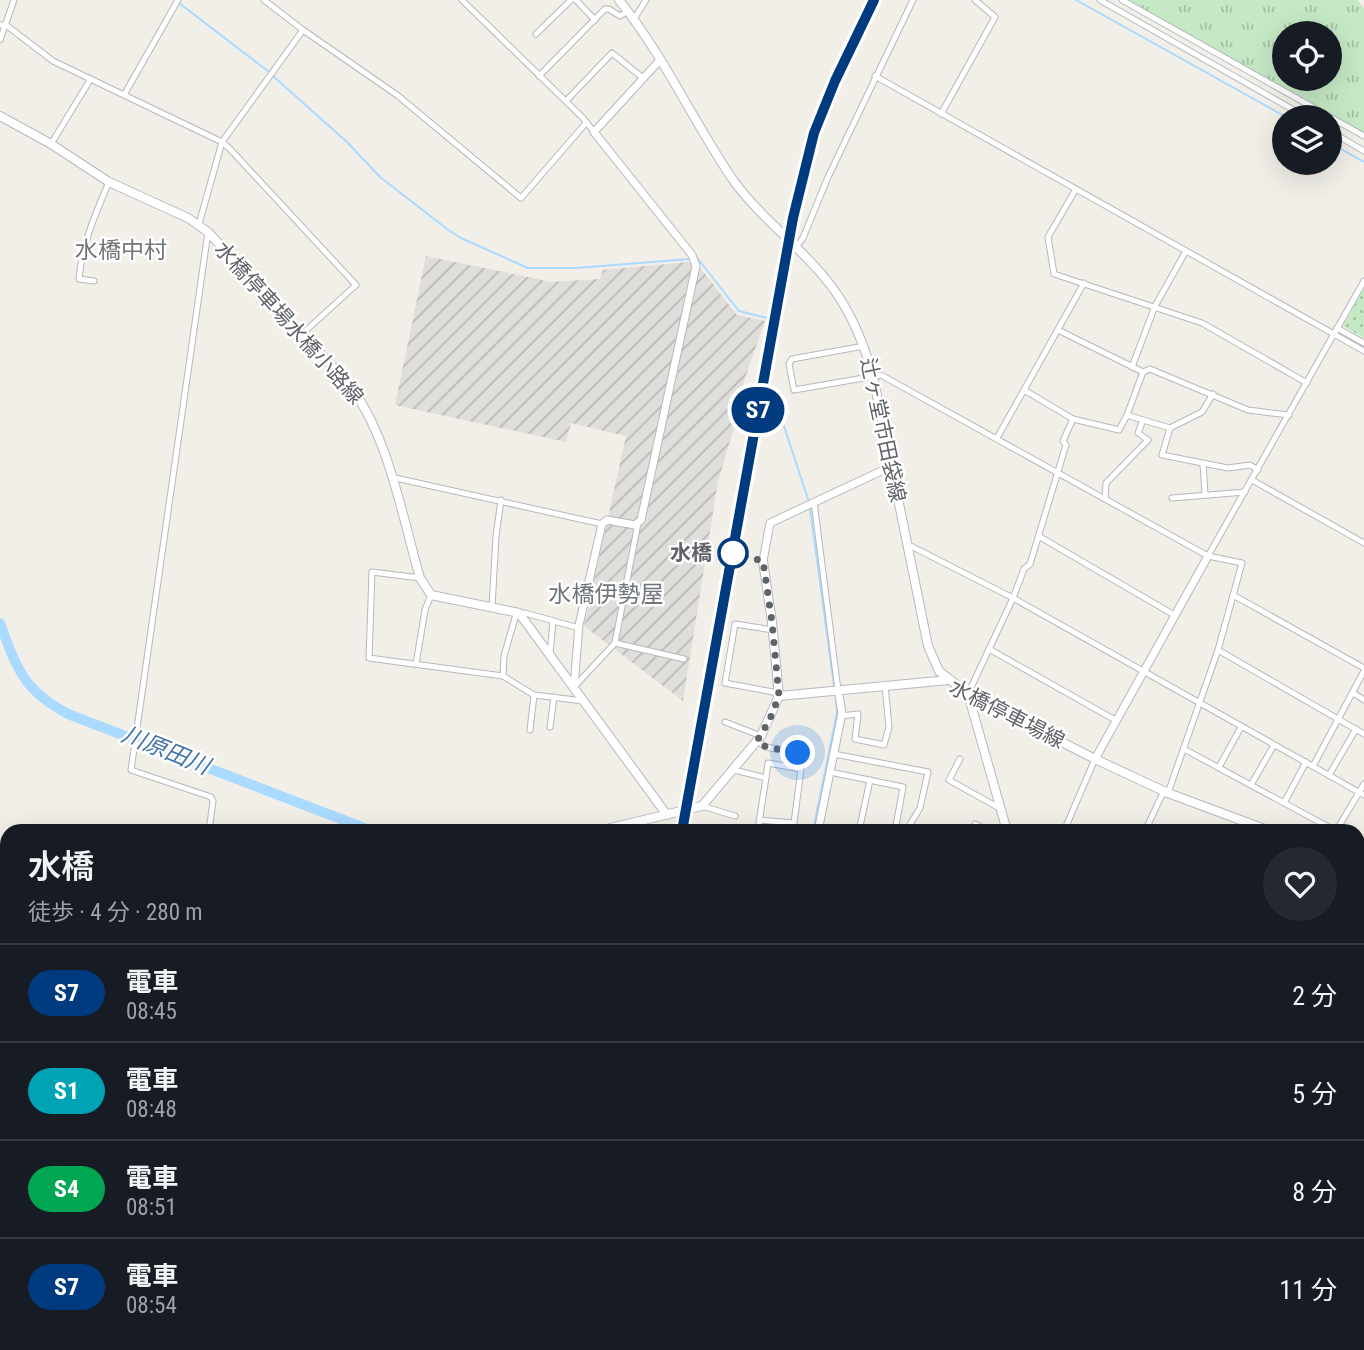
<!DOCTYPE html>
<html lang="ja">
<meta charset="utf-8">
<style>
body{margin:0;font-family:"Roboto Condensed","Noto Sans JP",sans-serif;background:#242831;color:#f1f3f6;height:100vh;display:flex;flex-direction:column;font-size:26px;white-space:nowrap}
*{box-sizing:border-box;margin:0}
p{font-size:23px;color:#9ea1a6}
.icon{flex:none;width:38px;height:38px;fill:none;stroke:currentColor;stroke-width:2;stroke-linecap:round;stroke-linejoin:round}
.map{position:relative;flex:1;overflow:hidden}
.sheet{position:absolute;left:0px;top:824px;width:1365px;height:527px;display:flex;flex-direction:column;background:#171b24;border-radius:21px 21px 0 0;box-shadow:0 7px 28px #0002}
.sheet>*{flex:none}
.badge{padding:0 14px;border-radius:23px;font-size:24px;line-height:46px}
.buttons{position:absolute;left:1272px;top:21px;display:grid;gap:14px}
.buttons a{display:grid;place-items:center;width:70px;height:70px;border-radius:50%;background:#171b24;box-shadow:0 7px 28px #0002;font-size:35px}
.you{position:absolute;width:35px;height:35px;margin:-18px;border:5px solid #fff;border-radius:50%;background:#1a73e8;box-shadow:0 0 0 10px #1a73e833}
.map>.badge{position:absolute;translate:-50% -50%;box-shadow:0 0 0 4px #fff}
.round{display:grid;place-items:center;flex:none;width:74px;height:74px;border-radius:37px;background:#242831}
.summary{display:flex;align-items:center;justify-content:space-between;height:119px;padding:0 28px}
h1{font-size:33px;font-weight:600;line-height:52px}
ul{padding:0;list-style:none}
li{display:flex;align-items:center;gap:21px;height:98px;padding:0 28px;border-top:2px solid #363941}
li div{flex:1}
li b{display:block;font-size:26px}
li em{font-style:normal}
li .badge{min-width:77px;font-weight:700;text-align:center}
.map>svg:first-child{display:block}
</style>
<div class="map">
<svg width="1364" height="1350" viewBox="0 0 1364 1350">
<defs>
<pattern id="industrial-furrows" width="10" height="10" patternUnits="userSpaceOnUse" patternTransform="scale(1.75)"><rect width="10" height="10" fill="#e0deda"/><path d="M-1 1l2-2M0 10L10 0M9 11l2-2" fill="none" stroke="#b9b8b5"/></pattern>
<pattern id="grass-tufts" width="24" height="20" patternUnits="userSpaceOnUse" patternTransform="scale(1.75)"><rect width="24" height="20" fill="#c5e8c5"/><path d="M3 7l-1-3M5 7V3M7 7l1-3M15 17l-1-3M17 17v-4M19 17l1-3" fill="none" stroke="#a3c0a4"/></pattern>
<pattern id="park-dots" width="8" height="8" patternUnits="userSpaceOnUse" patternTransform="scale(1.75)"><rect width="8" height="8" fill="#c5e8c5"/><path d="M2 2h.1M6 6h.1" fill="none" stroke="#a3c0a4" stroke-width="1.8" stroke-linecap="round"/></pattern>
<pattern id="water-rules" width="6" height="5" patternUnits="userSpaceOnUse" patternTransform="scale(1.75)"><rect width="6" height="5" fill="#aadaff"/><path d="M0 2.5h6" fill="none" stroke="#8eb4d2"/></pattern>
</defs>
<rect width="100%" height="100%" fill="#f1efe8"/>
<path fill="url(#industrial-furrows)" d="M426 256 552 282 600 279 603 270 688 262 701 269 737 315 765 321 744 381 735 424 718 481 683 701 584 626 626 436 571 423 566 442 395 405Z"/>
<path fill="url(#grass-tufts)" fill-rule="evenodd" d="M1128 0H1357L1364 8V133ZM1284 33H1330V79H1284Z"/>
<path fill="url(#park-dots)" d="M1364 288V338L1343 326Z"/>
<path fill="#c5e8c5" d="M1358 1304 1364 1305V1350H1302V1344H1358Z"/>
<g fill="url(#water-rules)">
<path d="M1364 1149V1217L1358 1220V1152Z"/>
<path d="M658 1344H727L733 1350H664Z"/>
</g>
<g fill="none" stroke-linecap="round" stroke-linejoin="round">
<g stroke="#aadaff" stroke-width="2">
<path d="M1076 0 1286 117"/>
<path d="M179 3 269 72"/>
<path d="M273 76 347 142 380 177 447 229 461 238 528 268H576L690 259"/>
<path d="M1330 143 1364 162"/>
<path d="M695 259H698L739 311 779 321 769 381 809 502"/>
<path d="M1343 335 1364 347"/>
<path d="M810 508 834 686"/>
<path d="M813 831 837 712 836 698"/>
<path d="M1310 1350 1311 1344"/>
</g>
<g stroke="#aadaff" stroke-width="10">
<path d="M0 623C17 669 23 690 68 714L372 831"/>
<path d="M1178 1350 1183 1344"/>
</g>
<defs>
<g id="minor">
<path d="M264 0 303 30 397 95 521 198 586 123"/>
<path d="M462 0 583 118 594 132"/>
<path d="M576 0 595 20"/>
<path d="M1100 0 1306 117"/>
<path d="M1122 0 1364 136"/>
<path d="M634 19 646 0"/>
<path d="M0 25H6L53 61 222 142 230 149 356 285 302 334"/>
<path d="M536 34 571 0"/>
<path d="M0 40 14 0"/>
<path d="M539 76 605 9H609L620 16 628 11"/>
<path d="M875 76 1364 351"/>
<path d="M124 95 178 0"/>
<path d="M566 101 612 53 643 78"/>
<path d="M941 114 995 17 975 0"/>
<path d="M1330 131 1364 151"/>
<path d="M51 144 90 80"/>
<path d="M1076 189 1048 237 1054 274 1202 323 1307 383"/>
<path d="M199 224 222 142 303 30"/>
<path d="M208 232 131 770 211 797 213 801 209 831"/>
<path d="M796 247 803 238 828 177 913 0"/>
<path d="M94 281 79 279C82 244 95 215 109 182"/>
<path d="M1337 328 1364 343"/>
<path d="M1058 330 1143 372 1150 369 1248 410 1289 415"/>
<path d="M864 346 792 359 789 364 794 390 881 375 1208 556 1242 563 1218 650 1168 793 1162 795 1145 831"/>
<path d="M1132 367 1155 306 1186 251"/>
<path d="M1024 390 1073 419"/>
<path d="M1143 420 1127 415 1143 372"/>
<path d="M1170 428 1162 455 1228 468 1250 465 1258 470"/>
<path d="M997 438 1084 283"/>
<path d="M1203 464 1205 495"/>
<path d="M391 477 602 524"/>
<path d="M1252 480 1364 543"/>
<path d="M1172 498 1245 492"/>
<path d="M1105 499 1106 483 1148 440 1138 433 1143 420 1170 428 1202 412 1213 394"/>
<path d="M814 502 838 690"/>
<path d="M638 523 615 643 684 659"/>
<path d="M1040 537 1176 616"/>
<path d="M907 544 1013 598 1364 795"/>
<path d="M1208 556 1364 281"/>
<path d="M420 578 372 572 369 658 503 676 534 695 584 701"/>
<path d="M1233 595 1364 668"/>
<path d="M492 607 496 536 501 500"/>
<path d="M519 613H525L579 628"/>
<path d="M773 630 735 624 725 683 773 692 779 696"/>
<path d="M989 649 1117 721"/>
<path d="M1218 650 1364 734"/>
<path d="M550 654 553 621"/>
<path d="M416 664 425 610 431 595"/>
<path d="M503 676 504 656 517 611"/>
<path d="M574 687 615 643"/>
<path d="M1353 693 1364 700"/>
<path d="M968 694 1013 598 1024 569 1030 564 1066 445 1063 441 1073 419 1119 430 1127 415"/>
<path d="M841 716 858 714 855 739 884 745 889 727 885 685"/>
<path d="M725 722 761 736"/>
<path d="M550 727 554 697"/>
<path d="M530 730 534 695"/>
<path d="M757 741 766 747 798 753"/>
<path d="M1184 749 1336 831"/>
<path d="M834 754 928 772 920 808 906 831"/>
<path d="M960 759 949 780 1001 809"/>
<path d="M1313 766 1364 671"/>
<path d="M1219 767 1241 727"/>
<path d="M734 770 766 778"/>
<path d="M830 772 903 787 895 831"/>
<path d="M1329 775 1356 729"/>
<path d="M1251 785 1274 745"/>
<path d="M1284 803 1306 762"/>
<path d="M702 806 735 816"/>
<path d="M975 824 989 831"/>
<path d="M758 831C761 808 765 786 768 763L801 769 794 823 759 820"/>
<path d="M859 831 870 780"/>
<path d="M1064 831 1095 759"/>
<path d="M1336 831 1364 784"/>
<path d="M0 900 7 902"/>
<path d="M1358 946 1364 944"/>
<path d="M1358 1048 1364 1045"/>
<path d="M1358 1094 1364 1106"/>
<path d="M1358 1136 1364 1133"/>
<path d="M1358 1239 1364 1235"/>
<path d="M1358 1246 1364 1243"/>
<path d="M0 1332 7 1337"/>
<path d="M18 1344 28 1350"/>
<path d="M102 1344 105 1350"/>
<path d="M408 1344V1350"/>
<path d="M501 1344 510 1350"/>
<path d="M750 1344 758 1350"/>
<path d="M793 1344 801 1350"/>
<path d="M827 1350V1344"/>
<path d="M1127 1350 1131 1344"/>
<path d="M1249 1350 1254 1344"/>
</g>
<g id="tertiary">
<path d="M763 561 770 523 892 466"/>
<path d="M574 687 579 625 602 524 607 520 635 525 641 520 696 266 692 255 594 132 660 60"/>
<path d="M1095 759 1208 556"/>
<path d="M818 831 842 713 838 690"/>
<path d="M1358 1014 1364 1012"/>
</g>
<g id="secondary">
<path d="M619 0C664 56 693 121 733 180 759 216 796 243 824 277 849 306 863 340 873 376L928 646 939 671 968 694 1095 759 1168 793 1270 831"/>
<path d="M0 116 51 144 109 182 188 218 208 232 344 379C387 427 402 516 420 578L431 595 519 613 667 815"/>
<path d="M968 694 1007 831"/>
<path d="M779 696 949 680"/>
<path d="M598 831 702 806 761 736 779 696 772 622 763 561"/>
<path d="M1358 864 1364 866"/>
<path d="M0 966 7 969"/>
<path d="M0 1248 7 1232"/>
<path d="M1161 1344 1167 1350"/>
</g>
</defs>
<use href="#minor" stroke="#b5b8bc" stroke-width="7"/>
<use href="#tertiary" stroke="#b5b8bc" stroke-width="9"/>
<use href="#secondary" stroke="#b6babf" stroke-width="10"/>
<use href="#minor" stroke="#fff" stroke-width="5"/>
<use href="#tertiary" stroke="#fff" stroke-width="7"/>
<use href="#secondary" stroke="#fff" stroke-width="8"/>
<defs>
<g id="rail">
<path d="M683 831 793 218 814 133 835 81 874 0"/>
<path d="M608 1344V1350"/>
</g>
</defs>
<use href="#rail" stroke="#b6b7b8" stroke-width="4.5"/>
<use href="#rail" stroke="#fff" stroke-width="2" stroke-dasharray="5" stroke-linecap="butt"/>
</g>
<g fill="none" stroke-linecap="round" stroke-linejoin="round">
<defs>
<path id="line" d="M682 831 793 218 814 133 835 81 874 0"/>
</defs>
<use href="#line" stroke="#fff" stroke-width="16"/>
<use href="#line" stroke="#003b80" stroke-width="10"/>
<path stroke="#5f6368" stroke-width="7" stroke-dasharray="0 12.6" d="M733 553 763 561 772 622 779 696 769 721 757 741 766 747 798 753"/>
</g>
<circle fill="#fff" stroke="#003b80" stroke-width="3.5" cx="733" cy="553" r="14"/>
<g text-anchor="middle" stroke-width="5" stroke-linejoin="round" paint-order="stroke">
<g font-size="21" fill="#5f6368" stroke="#fff">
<text transform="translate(289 323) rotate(48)" y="7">水橋停車場水橋小路線</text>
<text transform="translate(883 430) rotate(78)" y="7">辻ヶ堂市田袋線</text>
<text transform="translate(1007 714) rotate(27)" y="7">水橋停車場線</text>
</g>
<g font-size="21" font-weight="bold" fill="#5f6368" stroke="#fff" text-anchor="end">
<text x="712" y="560">水橋</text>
</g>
<g font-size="23" fill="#70757a" stroke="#fff">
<text x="121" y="258">水橋中村</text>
<text x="606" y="602">水橋伊勢屋</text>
</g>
<g font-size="23" font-style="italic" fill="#4174aa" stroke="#fff">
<text transform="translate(166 750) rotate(22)" y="8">川原田川</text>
</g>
</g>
</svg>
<div class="buttons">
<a><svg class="icon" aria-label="locate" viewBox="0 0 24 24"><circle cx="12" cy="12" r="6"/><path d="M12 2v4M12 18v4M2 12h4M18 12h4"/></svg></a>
<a><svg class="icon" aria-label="layers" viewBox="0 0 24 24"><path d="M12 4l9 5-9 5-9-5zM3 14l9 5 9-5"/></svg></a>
</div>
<div class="you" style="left:798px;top:753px"></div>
<b class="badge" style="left:758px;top:410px;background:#003b80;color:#fff">S7</b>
<section class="sheet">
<div class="summary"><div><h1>水橋</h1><p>徒歩 · 4 分 · 280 m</p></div><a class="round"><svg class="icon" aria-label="heart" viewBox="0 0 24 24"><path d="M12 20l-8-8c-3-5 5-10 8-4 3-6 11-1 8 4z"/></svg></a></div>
<ul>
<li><span class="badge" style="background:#003b80;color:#fff">S7</span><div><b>電車</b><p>08:45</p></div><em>2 分</em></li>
<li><span class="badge" style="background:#00a3b4;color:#fff">S1</span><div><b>電車</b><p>08:48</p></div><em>5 分</em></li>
<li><span class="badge" style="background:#00a651;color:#fff">S4</span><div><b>電車</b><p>08:51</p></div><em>8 分</em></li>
<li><span class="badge" style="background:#003b80;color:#fff">S7</span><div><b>電車</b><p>08:54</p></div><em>11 分</em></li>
</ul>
</section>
</div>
